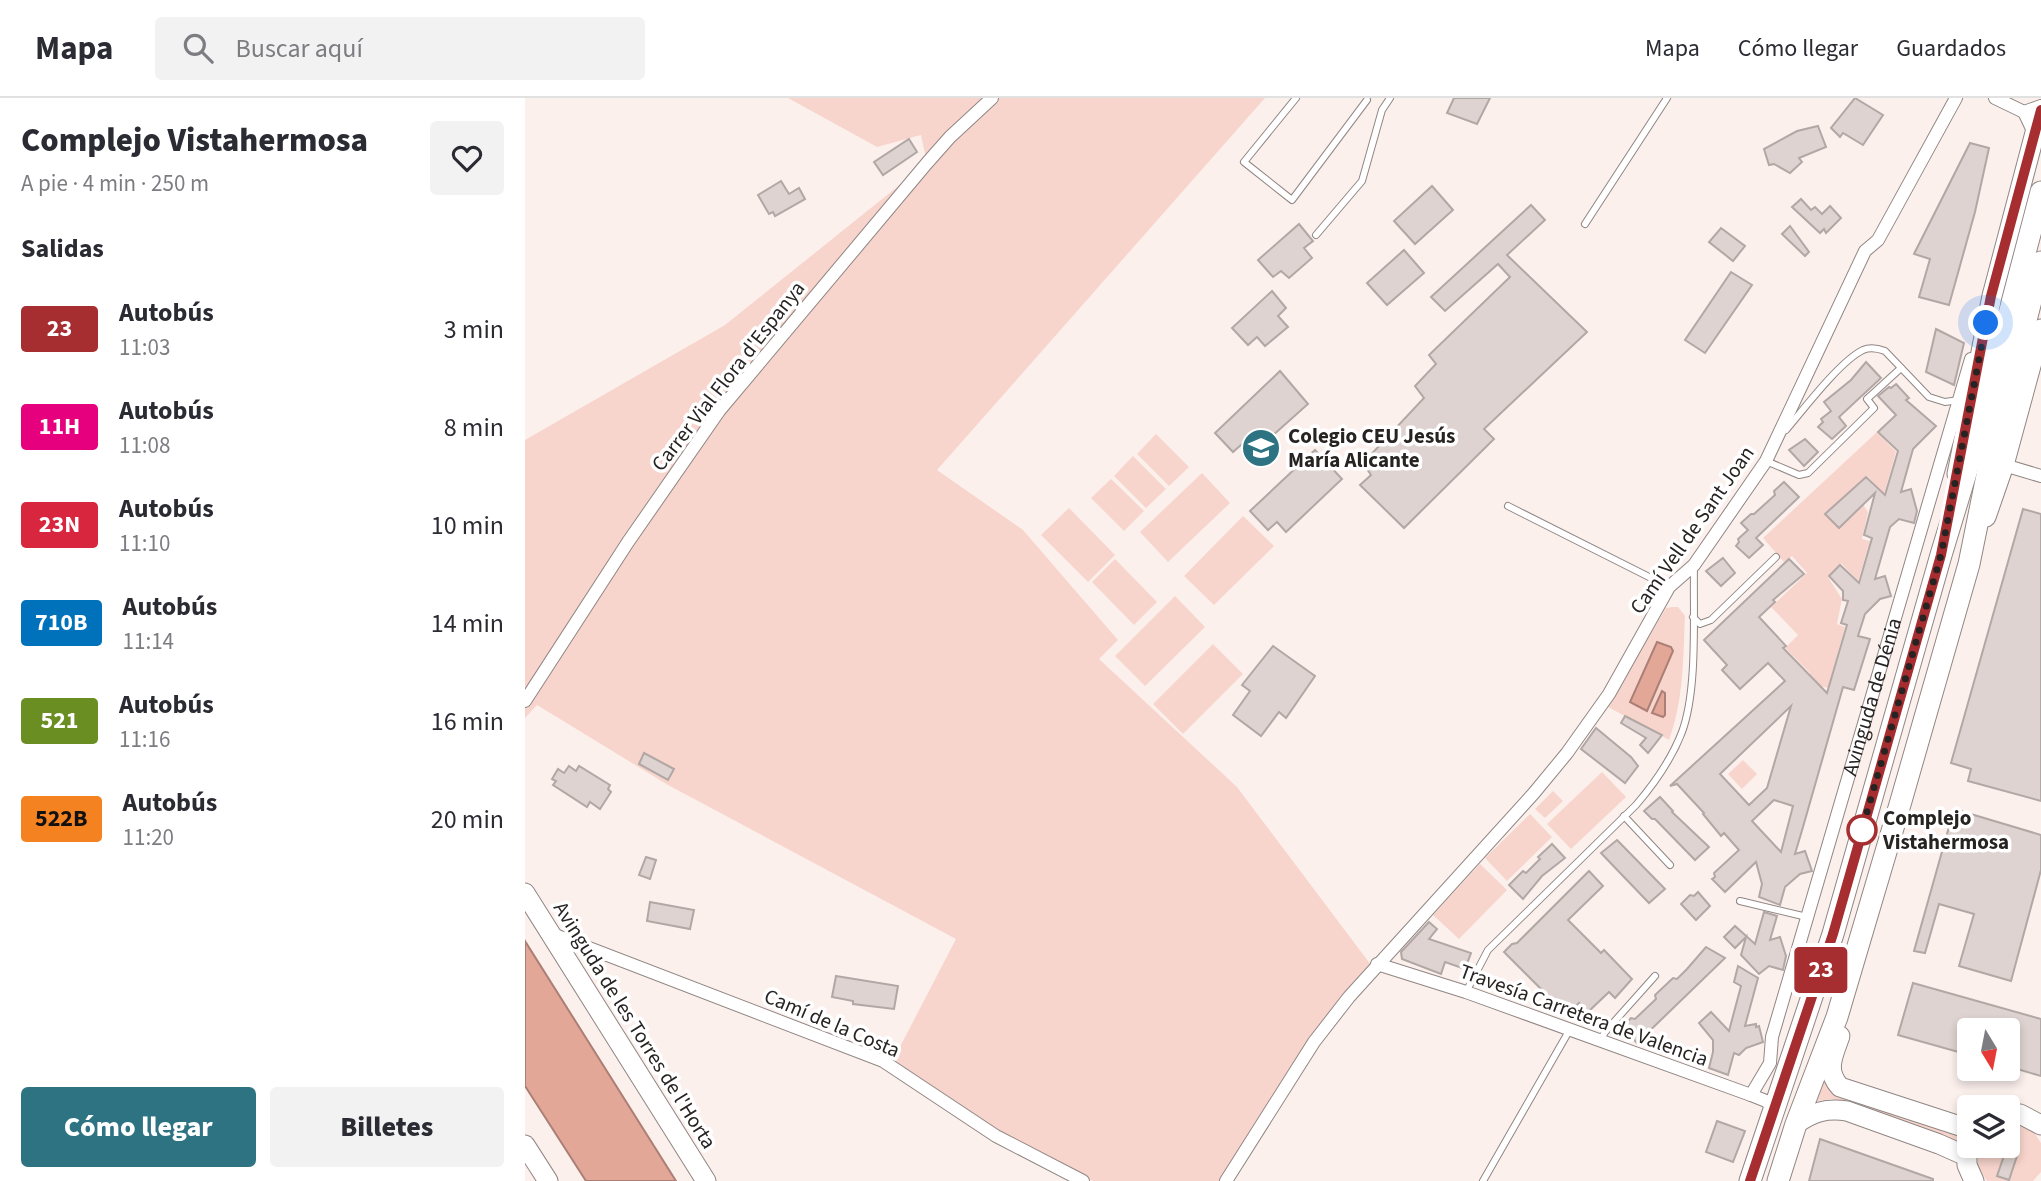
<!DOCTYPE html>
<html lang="es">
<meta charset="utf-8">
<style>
body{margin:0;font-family:"Source Sans 3",sans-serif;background:#f2f2f3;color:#2b2b33;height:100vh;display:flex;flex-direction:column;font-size:26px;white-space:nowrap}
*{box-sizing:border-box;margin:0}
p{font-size:23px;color:#7c7c81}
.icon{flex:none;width:38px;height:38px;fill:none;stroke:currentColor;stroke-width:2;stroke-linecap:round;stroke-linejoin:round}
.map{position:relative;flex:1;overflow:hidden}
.panel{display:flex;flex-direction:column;background:#fff;width:525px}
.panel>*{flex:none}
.badge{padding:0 14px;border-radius:5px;font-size:24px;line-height:46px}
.needle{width:46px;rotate:170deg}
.fabs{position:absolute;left:1432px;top:920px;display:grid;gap:14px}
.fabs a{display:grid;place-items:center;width:63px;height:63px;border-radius:7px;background:#fff;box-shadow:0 4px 10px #0003;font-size:35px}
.you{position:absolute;width:35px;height:35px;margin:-18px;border:5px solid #fff;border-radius:50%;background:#1a73e8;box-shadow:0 0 0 10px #1a73e833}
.map>.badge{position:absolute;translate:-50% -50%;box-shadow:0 0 0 4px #fff}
h2{padding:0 21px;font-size:26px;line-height:63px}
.round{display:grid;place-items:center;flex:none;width:74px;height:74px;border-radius:7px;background:#f2f2f3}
.summary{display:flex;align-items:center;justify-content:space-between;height:119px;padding:0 21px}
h1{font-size:33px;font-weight:800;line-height:52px}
.action{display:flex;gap:14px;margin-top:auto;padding:14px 21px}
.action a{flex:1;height:80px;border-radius:7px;background:#2e7382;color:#fff;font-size:28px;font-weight:800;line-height:80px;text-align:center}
.action a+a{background:#f2f2f3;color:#2b2b33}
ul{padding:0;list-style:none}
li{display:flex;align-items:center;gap:21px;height:98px;padding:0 21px}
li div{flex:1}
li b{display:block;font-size:26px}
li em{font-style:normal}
li .badge{min-width:77px;font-weight:700;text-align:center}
header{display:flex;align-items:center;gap:42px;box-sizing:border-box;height:98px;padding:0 35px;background:#fff;border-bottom:2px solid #e1e1e2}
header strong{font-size:33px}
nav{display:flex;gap:38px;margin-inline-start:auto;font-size:24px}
.search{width:490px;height:63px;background:#f2f2f3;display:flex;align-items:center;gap:18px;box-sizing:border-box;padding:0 24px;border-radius:7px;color:#7c7c81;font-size:26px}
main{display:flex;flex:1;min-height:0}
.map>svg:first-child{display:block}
</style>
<header>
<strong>Mapa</strong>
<div class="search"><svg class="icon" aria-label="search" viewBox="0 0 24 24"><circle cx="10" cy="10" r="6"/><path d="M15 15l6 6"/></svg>Buscar aquí</div>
<nav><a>Mapa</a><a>Cómo llegar</a><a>Guardados</a></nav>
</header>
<main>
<section class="panel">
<div class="summary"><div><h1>Complejo Vistahermosa</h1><p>A pie · 4 min · 250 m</p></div><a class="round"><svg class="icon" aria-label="heart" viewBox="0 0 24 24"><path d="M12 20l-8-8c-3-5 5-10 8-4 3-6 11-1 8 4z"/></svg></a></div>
<h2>Salidas</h2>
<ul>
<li><span class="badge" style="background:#a72e30;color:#fff">23</span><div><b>Autobús</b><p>11:03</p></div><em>3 min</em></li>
<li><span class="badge" style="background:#e6007e;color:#fff">11H</span><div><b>Autobús</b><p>11:08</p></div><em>8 min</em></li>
<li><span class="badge" style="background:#d7263d;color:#fff">23N</span><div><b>Autobús</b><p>11:10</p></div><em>10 min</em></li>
<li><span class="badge" style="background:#0072bc;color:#fff">710B</span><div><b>Autobús</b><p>11:14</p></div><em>14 min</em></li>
<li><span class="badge" style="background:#6b8e23;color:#fff">521</span><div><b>Autobús</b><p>11:16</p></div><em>16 min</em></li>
<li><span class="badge" style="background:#f58220;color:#111">522B</span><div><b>Autobús</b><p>11:20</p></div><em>20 min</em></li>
</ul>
<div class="action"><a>Cómo llegar</a><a>Billetes</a></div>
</section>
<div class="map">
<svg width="1516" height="1083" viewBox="0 0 1516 1083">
<rect width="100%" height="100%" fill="#fcf0ed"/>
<g fill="#f8d5cc">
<path d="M263 0H740L412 372 498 432 593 542 574 561 712 689 846 867 779 950 695 1083H568L499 1051 365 968 431 841 143 687 12 607 0 620V342L200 227 402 65 396 37 352 49Z"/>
<path d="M1352 334 1371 354 1359 396 1342 378 1328 391 1343 414 1337 441 1345 443 1333 483 1316 465 1303 479 1317 501 1312 526 1320 529 1303 590 1288 586 1282 579 1285 575 1260 550 1273 537 1246 509 1282 475 1267 458 1259 464 1238 440Z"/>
<path d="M631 336 664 369 644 388 612 356Z"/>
<path d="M608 358 641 391 621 410 589 378Z"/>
<path d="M677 375 705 405 643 464 615 434Z"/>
<path d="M586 381 619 413 599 433 566 400Z"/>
<path d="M544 410 590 457 563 484 516 437Z"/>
<path d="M718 418 749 448 689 507 659 478Z"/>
<path d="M590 461 632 504 609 527 567 484Z"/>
<path d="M650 498 680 529 620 588 590 558Z"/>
<path d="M1147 509H1153L1160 518C1158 561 1159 601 1144 642L1083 609 1141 510Z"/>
<path d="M688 546 718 576 658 636 628 606Z"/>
<path d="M1218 662 1232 676 1217 691 1203 676Z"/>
<path d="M1077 674 1101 699 1046 751 1022 726Z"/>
<path d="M1028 693 1038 703 1020 720 1010 711Z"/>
<path d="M1005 716 1027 739 982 783 960 760Z"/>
<path d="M955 766 982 792 934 841 908 817Z"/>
<path d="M1299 984 1303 988 1435 1036V1039L1432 1043H1429L1320 1004 1306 1001 1292 1003Z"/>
<path d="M1482 1025 1494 1026 1509 1034 1516 1045V1074L1508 1083H1462L1453 1069V1048H1482Z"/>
</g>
<g fill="#e3a798" stroke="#ab7f75" stroke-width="2">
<path d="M1132 544 1146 549 1148 553 1122 613 1105 604Z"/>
<path d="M1137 593 1140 595V617L1138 619 1127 615Z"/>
<path d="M0 843 151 1083H61L0 988Z"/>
</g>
<g fill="#ded3d0" stroke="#b1a7a4" stroke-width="2" fill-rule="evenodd">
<path d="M929 0H965L952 26 922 15Z"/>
<path d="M1330 0 1358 17 1338 47 1318 35 1315 39 1306 30Z"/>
<path d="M1293 28 1301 49 1274 60 1277 64 1265 75 1249 66 1244 67 1239 51 1272 33Z"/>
<path d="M384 41 392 54 358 77 349 64Z"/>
<path d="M1445 45 1464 50 1450 114 1424 207 1394 199 1405 161 1389 156Z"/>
<path d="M256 83 264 96 274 90 280 101 250 118 248 114 244 116 233 97Z"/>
<path d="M907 88 928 112 890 146 869 123Z"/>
<path d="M1276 101 1286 112 1290 109 1297 116 1305 108 1316 120 1301 135 1299 131 1295 135 1267 109Z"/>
<path d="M1006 107 1020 122 982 157 1062 234 959 331 969 341 879 430 835 387 846 377 838 365 899 300 890 288 911 266 904 257 985 179 973 166 920 213 906 199Z"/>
<path d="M774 126 788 143 779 150 787 160 764 180 756 173 748 179 733 162Z"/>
<path d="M1265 128 1284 154 1280 158 1257 136Z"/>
<path d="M1196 130 1220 148 1208 163 1184 144Z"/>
<path d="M879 152 899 175 862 207 842 185Z"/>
<path d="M1206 174 1227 187 1180 255 1160 242Z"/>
<path d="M747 193 761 210 753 218 763 229 740 248 732 239 723 247 707 230Z"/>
<path d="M1411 231 1439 245 1429 287 1401 274Z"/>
<path d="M1341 264 1356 280 1314 319 1321 328 1307 341 1293 329 1298 324 1296 321 1306 313 1299 304 1326 282Z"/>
<path d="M755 273 783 306 727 356 717 346 708 354 690 335Z"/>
<path d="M1371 286 1384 300 1381 302 1411 328 1388 351 1376 394 1386 391 1392 413 1389 425 1374 421 1365 429 1350 481 1360 478 1366 498 1355 501 1340 516 1333 538 1345 541 1329 592 1318 589 1278 729 1270 756 1280 753 1287 773 1275 776 1260 789 1255 807 1234 799 1237 786 1231 764 1200 794 1187 781 1190 779 1189 775 1214 752 1199 735 1196 738 1178 716 1179 715 1152 686 1145 688 1260 583 1243 565 1215 591 1197 572 1202 567 1179 542 1264 461 1279 476 1248 502 1250 504 1234 519 1261 548 1258 550 1302 595 1322 527 1316 525 1323 503 1318 502V493L1304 478 1315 467 1334 485 1347 440 1339 437 1350 395 1314 430 1300 416 1341 379 1360 397 1373 353 1353 334 1371 317 1353 298 1364 289 1366 290ZM1266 608 1242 690 1224 707 1195 676ZM1249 702 1268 708 1256 754 1227 723Z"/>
<path d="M1280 341 1293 354 1279 368 1264 352Z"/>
<path d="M790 352 817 381 761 434 752 424 743 432 725 413Z"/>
<path d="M1259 384 1274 399 1231 440 1238 447 1224 460 1211 448 1214 444 1213 441 1223 432 1216 425 1226 416H1229L1250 397 1249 393Z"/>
<path d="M1498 411 1516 416V703L1443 683 1446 671 1426 665Z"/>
<path d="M1198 460 1210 475 1196 488 1181 473Z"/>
<path d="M748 548 790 578 761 620 754 614 736 638 708 617 725 593 717 587Z"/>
<path d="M1100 618 1137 637 1123 655 1115 647 1121 640 1096 625Z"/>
<path d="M1071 630 1106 659 1113 668 1100 685 1056 651Z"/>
<path d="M119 655 149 671 143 682 114 666Z"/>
<path d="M44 668 51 673 54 668 85 687 83 691 86 694 75 711 65 704 62 709 28 687 31 683 27 681 33 671 39 675Z"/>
<path d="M1135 699 1148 713 1147 714 1184 749 1170 762 1130 721H1127L1119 713Z"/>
<path d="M1429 711 1516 737V772L1486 883 1434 868 1449 816 1414 806 1400 855 1389 853Z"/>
<path d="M1092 742 1140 791 1124 805 1076 755Z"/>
<path d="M1027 746 1040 760 1017 778 998 801 984 787 998 773 1001 775 1015 761 1013 759Z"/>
<path d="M121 759 131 762 125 781 114 777Z"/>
<path d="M1064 773 1078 788 1043 822 1076 855 1079 852 1107 881 1090 900 1084 894 1063 914 1054 905 1042 917 979 854 987 846 992 845Z"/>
<path d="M1173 794 1185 808 1171 822 1156 806 1165 797 1169 798Z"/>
<path d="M125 804 169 812 165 831 122 823Z"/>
<path d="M1239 814 1252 818 1245 842 1255 839 1261 858 1258 872 1244 868 1234 876 1216 857 1221 839 1210 850 1199 839 1210 828 1230 846Z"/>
<path d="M904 824 912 831 904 841 946 855 940 871 920 864 916 876 877 861 876 854Z"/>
<path d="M1181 849 1200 860 1112 945 1097 929 1106 920 1110 921 1131 901 1130 897 1148 880 1152 881 1162 871Z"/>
<path d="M1213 868 1233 880 1220 928 1231 926V929L1234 928 1238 944 1221 950 1214 957 1209 955 1203 977 1184 970 1188 954V942L1174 925 1186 914 1204 933 1216 888 1209 884Z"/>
<path d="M311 878 373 888 369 911 328 906V903L307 899Z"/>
<path d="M1388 885 1516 921V978L1482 968V933H1444V957L1373 937Z"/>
<path d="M1192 1023 1220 1033 1208 1064 1181 1054Z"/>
<path d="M1295 1041 1408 1081V1083H1284Z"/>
<path d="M1482 1049 1494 1052 1484 1082 1472 1078Z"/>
</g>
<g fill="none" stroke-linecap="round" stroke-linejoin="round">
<defs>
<g id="lane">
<path d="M771 0 719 64 767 102 842 2"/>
<path d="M1060 126 1142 0"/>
<path d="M791 137 837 83 857 12 865 0"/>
<path d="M1261 332C1278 312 1315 263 1338 252 1345 249 1352 250 1360 253L1404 299 1420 304 1434 302"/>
<path d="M1241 363 1274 377 1283 375 1349 310 1342 301 1376 270"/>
<path d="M983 408 1144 489"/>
<path d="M1168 519 1175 526 1186 522 1251 459"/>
<path d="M1099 718 1145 767"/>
<path d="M1215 803 1282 819"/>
<path d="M941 894 963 852 1111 707C1129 686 1147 660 1157 634 1173 591 1168 515 1169 467"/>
<path d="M1075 943 1080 934 1130 878"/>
<path d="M958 1083 1044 933"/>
</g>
<g id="street">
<path d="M1470 0 1499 14"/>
<path d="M1509 35 1499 14 1516 8"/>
<path d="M1479 367 1516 378"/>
<path d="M0 603 103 444 194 313 402 65 425 39 467 0"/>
<path d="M25 835 358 963 471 1038 558 1083"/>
<path d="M852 866 941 894 1226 997 1241 1003 1250 1011"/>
<path id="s1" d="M1226 997 1245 965 1247 939 1446 261"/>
<path d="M701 1083 789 944 824 899 1009 695 1042 655 1084 596 1144 489 1169 467 1241 363 1340 153 1353 142 1431 0"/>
</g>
<g id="secondary">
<path d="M1432 376 1467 198 1516 12"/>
<path d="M1461 419 1479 367 1516 231"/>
<path d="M0 795 181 1083"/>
<path d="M1315 938C1309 956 1299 972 1315 989L1444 1031"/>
<path d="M1482 1015 1495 1016 1516 1027"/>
<path d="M1271 1026C1288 1014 1301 1010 1322 1013L1414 1046 1441 1058"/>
<path d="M0 1047 23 1083"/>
<path d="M1442 1048V1067L1449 1083"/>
</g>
<g id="primary">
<path d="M1225 1083 1308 836 1416 457 1451 342 1516 94"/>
<path d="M1253 1083 1271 1026 1312 919 1376 703 1444 466 1466 358 1516 164"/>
</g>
</defs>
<use href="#lane" stroke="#908683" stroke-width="8"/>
<use href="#street" stroke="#908683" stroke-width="14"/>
<use href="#secondary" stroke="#908683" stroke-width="21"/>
<use href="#primary" stroke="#908683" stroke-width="23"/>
<use href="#lane" stroke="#fff" stroke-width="6"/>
<use href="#street" stroke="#fff" stroke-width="12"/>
<use href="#secondary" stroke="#fff" stroke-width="19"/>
<use href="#primary" stroke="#fff" stroke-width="21"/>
</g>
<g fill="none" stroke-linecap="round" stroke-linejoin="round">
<defs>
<path id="line" d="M1225 1083 1308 836 1416 457 1466 198 1516 12"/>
</defs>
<use href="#line" stroke="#fff" stroke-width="16"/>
<use href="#line" stroke="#a72e30" stroke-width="10"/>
<path stroke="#272322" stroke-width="7" stroke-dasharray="0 12.6" d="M1337 732 1336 735 1416 457 1461 225"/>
</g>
<defs>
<symbol id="school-disc" viewBox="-11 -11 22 22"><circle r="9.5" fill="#2e7382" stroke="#fff"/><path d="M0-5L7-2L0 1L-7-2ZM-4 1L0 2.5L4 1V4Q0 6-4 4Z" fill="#fff"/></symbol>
</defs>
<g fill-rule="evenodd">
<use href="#school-disc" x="714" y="328" width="44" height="44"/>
</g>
<circle fill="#fff" stroke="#a72e30" stroke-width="3.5" cx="1337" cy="732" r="14"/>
<g text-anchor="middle" stroke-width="7" stroke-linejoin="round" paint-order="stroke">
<g font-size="21" fill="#272322" stroke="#fff">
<text transform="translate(203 278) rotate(-52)" y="7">Carrer Vial Flora d'Espanya</text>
<text transform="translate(1167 432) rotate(-55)" y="7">Camí Vell de Sant Joan</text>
<text dy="7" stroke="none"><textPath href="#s1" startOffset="418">Avinguda de Dénia</textPath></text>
<text transform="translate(1059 917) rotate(20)" y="7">Travesía Carretera de Valencia</text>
<text transform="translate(307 925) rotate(23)" y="7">Camí de la Costa</text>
<text transform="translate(110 927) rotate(58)" y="7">Avinguda de les Torres de l'Horta</text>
</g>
<g font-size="21" font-weight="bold" fill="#272322" stroke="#fff" text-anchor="start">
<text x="763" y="345">Colegio CEU Jesús<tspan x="763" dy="24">María Alicante</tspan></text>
</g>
<g font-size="21" font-weight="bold" fill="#272322" stroke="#fff" text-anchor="start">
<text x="1358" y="727">Complejo<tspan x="1358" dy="24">Vistahermosa</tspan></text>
</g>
</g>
</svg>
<div class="fabs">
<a><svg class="needle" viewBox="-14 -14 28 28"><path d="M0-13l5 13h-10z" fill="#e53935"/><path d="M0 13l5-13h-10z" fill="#7c7c81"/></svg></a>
<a><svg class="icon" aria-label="layers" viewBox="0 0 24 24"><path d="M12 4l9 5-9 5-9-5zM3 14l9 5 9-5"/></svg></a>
</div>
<div class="you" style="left:1461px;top:225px"></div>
<b class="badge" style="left:1296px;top:872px;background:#a72e30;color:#fff">23</b>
</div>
</main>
